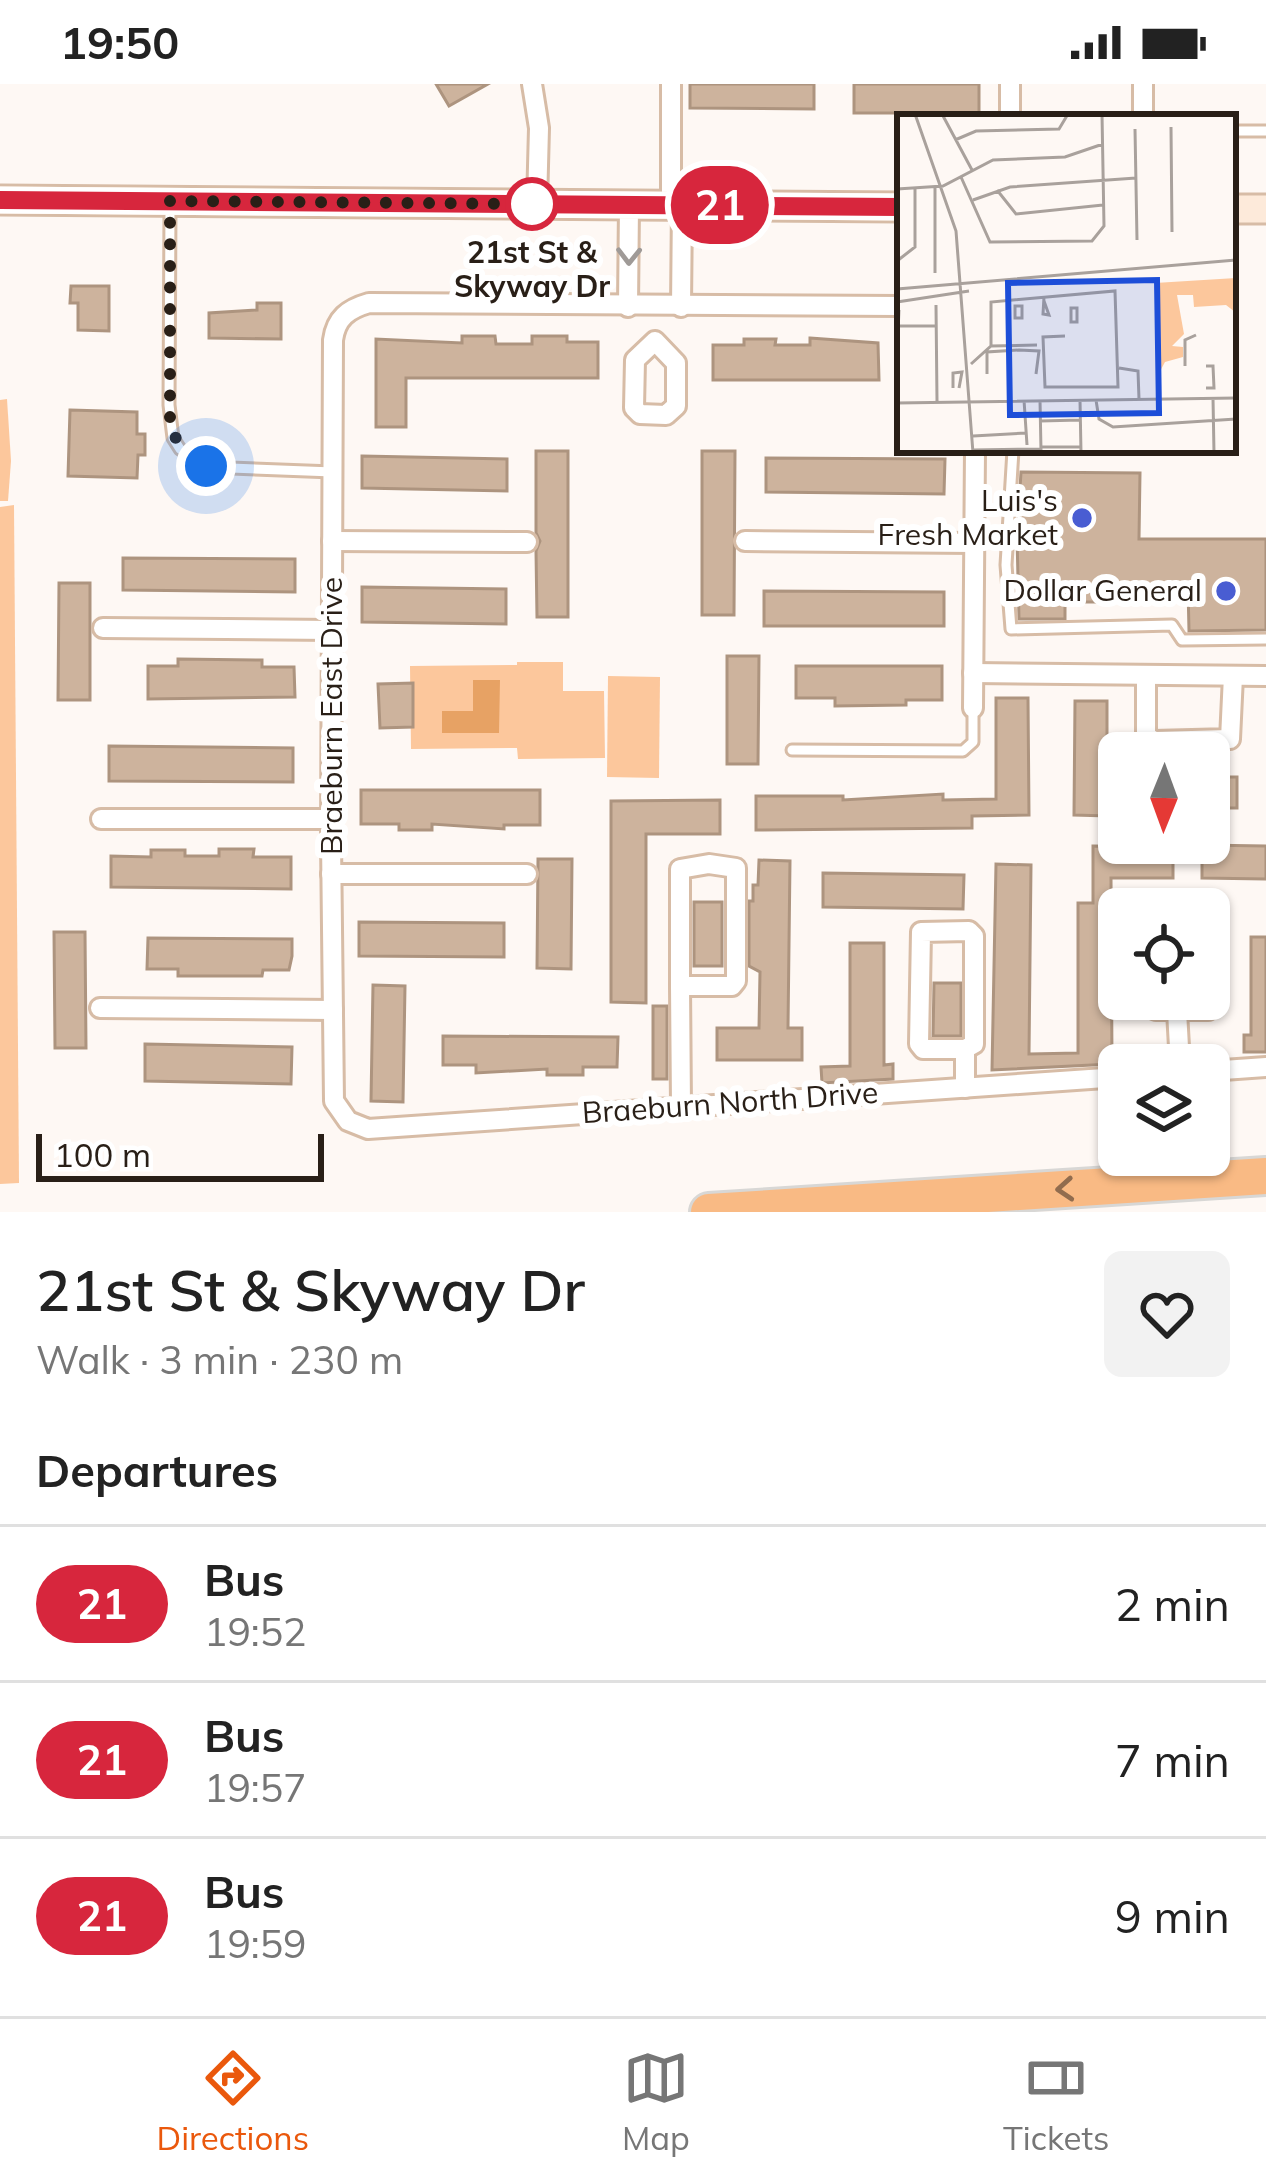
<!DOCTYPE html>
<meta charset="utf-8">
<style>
body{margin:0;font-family:Mulish,sans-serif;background:#f2f2f2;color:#222;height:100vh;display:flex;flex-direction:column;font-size:45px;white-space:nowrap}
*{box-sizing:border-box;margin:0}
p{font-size:39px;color:#767676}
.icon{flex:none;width:66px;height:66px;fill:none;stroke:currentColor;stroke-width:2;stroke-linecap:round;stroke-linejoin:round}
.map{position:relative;height:1128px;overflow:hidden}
.sheet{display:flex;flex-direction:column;background:#fff;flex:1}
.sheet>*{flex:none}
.badge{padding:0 24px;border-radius:39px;font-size:42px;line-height:78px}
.needle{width:78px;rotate:181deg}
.controls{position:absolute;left:1098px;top:648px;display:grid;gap:24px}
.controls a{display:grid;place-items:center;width:132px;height:132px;border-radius:18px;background:#fff;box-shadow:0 3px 9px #0004;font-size:60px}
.scale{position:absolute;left:36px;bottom:30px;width:288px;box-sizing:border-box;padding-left:12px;border:6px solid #291f17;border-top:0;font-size:33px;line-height:42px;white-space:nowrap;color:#291f17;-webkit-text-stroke:9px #fff;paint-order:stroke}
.you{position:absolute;width:60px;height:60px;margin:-30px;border:9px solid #fff;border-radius:50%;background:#1a73e8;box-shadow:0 0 0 18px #1a73e833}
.map>.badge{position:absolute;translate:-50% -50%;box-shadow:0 0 0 6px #fff}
h2{padding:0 36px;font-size:45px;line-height:108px}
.round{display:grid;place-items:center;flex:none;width:126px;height:126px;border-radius:18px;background:#f2f2f2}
.head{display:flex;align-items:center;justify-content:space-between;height:204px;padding:0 36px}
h1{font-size:57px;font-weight:600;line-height:90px}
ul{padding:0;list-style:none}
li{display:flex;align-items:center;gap:36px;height:156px;padding:0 36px;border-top:3px solid #e0e0e0}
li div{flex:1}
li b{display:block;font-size:45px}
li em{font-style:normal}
li .badge{min-width:132px;font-weight:700;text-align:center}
.status{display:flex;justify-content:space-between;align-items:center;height:84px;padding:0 60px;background:#fff;direction:ltr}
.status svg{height:33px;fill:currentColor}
.tab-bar{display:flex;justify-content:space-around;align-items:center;height:168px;border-top:3px solid #e0e0e0;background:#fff;font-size:33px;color:#767676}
.tab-bar a{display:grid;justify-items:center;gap:6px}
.tab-bar .selected{color:#ea580c}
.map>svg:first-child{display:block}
</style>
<div class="status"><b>19:50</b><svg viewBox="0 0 49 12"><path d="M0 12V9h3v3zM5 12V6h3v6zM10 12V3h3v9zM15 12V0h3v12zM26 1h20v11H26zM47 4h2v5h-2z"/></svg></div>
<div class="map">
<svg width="1266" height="1128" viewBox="0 0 1266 1128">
<rect width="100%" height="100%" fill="#fef8f4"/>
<g fill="#fcc79c">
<path d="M7 315 11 377 8 417H0V316Z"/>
<path d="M14 421 19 1099 0 1100V423Z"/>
<path d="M517 578H563V607H604L605 674 518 675 517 664 411 665 410 582 517 581Z"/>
<path d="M608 592 660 593 659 694 607 693Z"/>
</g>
<path fill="#e7a264" d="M473 596H500L499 649H442V627H473Z"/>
<g fill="#cdb39d" stroke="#ad947f" stroke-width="3">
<path d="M436 0H488L449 22Z"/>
<path d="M690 0H814V25L690 24Z"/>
<rect x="854" y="0" width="125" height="29"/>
<path d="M71 202H109V247L78 246V219H70Z"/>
<path d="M257 219H281V255L209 254V229L257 226Z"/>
<path d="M462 252H495L496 260H532V252H567V258H598V294H406V343H376V255L462 259Z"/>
<path d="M810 254 878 259 879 296H713V261H744V255H776L775 261H810Z"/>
<path d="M70 326 137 328V350H145V371H138L137 394 68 392Z"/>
<path d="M536 367H568V533H537L536 467 540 457 536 449Z"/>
<path d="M702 367H735L734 531H702Z"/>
<path d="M362 372 507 375V407L362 404Z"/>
<path d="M766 374 945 375 944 410 766 408Z"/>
<path d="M1021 388 1140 389 1139 455H1266V546L1189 547 1188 503 1159 502 1158 518H1065V535H1019L1017 453Z"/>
<path d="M123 474 295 475V508L123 506Z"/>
<path d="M59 499H90V616H58Z"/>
<path d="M362 503 506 505V540L362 538Z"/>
<path d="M764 507 944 508V542H764Z"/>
<path d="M727 572H759L758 680H727Z"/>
<path d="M178 575 262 576V583H294L295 613 148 615V582H178Z"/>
<path d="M796 582H942V616H906V621L835 622V614H796Z"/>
<path d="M413 599V643L380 644 378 600Z"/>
<path d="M996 614H1028L1029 731 972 732V744L756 746V712H843V716L943 710V716L996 715Z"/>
<path d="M1075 617H1107V732L1074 731Z"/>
<path d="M109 662 293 664V698L109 697Z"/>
<rect x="1209" y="693" width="28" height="31"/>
<path d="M361 706H540V741H504V745L432 740V746H399V740H361Z"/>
<path d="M720 716V750H646V919L611 918V717Z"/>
<path d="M1202 761 1266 762V795L1202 794Z"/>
<path d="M1093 762 1173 763V794H1111L1112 980 992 986 996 780 1031 781 1029 970 1078 969V819H1093Z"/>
<path d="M219 765H254L253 773H291V805L111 803V772L151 773V766H185V772H219Z"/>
<path d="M538 775H572L571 885 537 884Z"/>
<path d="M759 776 790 777 788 944H802V976H717V944H759L760 888 749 882V817H753V801H758Z"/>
<path d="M823 789 964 791 963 825 823 823Z"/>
<rect x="694" y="818" width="28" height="64"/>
<path d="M359 838 504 839V873L359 872Z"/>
<path d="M54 848H85L86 964H55Z"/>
<path d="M1251 853H1266V968H1244V951H1251Z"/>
<path d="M148 854 292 855V872L289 886H263L262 892H178V885H147Z"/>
<path d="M850 859H884V981L893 980V995L822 999 821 983 850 982Z"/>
<path d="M934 899H961V952H933Z"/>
<path d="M373 901 405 902 403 1018 371 1017Z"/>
<rect x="653" y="922" width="14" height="73"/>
<path d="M443 952 618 953 617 983H583V991H547V985L476 989V981H443Z"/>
<path d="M145 960 292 963 291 1000 145 997Z"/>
</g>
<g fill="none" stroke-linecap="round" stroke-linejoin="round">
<defs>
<g id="service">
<path d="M1233 47H1266"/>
<path d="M170 123 169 321 173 354 180 365 206 383 333 388"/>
<path d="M1013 366 1006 481 1011 545 1172 541 1182 556 1266 555"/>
<path d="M792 666 963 667 973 658V626"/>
</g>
<g id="minor">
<path d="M532 0 539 44 537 120"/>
<path d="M1143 0V33"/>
<path d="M1010 33V0"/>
<path d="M671 121V0"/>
<path d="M900 222 369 219C348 225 336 234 333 256L331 757 334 1017 348 1037 368 1045 1119 993"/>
<path d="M628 223 629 121"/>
<path d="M681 223 682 121"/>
<path d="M655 257 676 279V322L666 331 640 330 634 324 635 276Z"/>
<path d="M332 457 527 458"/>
<path d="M745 457 974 459"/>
<path d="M103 544 332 546"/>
<path d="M973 589 1266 592"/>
<path d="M1146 591V652L1154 657 1230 655 1233 592"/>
<path d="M973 624 975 366"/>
<path d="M101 735H331"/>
<path d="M709 780 736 784V897L732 902H680V785Z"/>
<path d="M331 790H527"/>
<path d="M680 902 681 1022"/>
<path d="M1148 915 1149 923 1156 926H1208L1212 920 1213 825 1185 821 1150 825"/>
<path d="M100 924 333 926"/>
<path d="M1177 927 1180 981"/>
<path d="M965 965H923L919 960 921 848 969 847 974 852V960L965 965V1004"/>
<path d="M1209 987 1266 983"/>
</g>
<g id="secondary">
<path d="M0 116 900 123"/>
<path d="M1233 125H1266"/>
</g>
<path id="motorway" d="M709 1128 1266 1092"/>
</defs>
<use href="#service" stroke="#d7bca6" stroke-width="15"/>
<use href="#minor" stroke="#d7bca6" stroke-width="24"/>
<use href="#secondary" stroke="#d7bca6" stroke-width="33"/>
<use href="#motorway" stroke="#d8d7d5" stroke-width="42"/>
<use href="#service" stroke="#fff" stroke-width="9"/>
<use href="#minor" stroke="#fff" stroke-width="18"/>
<use href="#secondary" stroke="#fdeada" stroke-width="27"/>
<use href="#motorway" stroke="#f9ba84" stroke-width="36"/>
</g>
<defs><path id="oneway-chevron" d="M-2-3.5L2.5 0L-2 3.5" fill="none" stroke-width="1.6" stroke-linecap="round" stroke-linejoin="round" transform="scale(3)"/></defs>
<use stroke="#9f9a97" href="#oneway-chevron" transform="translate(629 172) rotate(91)"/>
<use stroke="#916c4e" href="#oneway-chevron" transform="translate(1065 1105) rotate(176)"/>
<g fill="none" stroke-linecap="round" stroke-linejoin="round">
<defs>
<path id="line" d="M0 116 900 123"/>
</defs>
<use href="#line" stroke="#fff" stroke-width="27"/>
<use href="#line" stroke="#d7263d" stroke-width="18"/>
<path stroke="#291f17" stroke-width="12" stroke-dasharray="0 21.6" d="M206 382 180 365 170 339V117L537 120H532"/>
</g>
<circle fill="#fff" stroke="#d7263d" stroke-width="6" cx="532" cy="120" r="24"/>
<g fill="#495dd2" stroke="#fff" stroke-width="4.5">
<circle cx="1082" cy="434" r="12"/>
<circle cx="1226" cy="507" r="12"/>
</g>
<g text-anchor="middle" stroke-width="12" stroke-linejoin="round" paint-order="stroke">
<g font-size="30" font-weight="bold" fill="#291f17" stroke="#fff">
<text x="532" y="179">21st St &amp;<tspan x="532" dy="34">Skyway Dr</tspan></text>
</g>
<g font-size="30" fill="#291f17" stroke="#fff" text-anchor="end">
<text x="1058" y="427">Luis's<tspan x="1058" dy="34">Fresh Market</tspan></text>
<text x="1202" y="517">Dollar General</text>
</g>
<g font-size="30" fill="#291f17" stroke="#fff">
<text transform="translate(332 632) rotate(-90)" y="10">Braeburn East Drive</text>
<text transform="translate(730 1019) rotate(-4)" y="10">Braeburn North Drive</text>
</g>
</g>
<g transform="translate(897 30)">
<rect width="339" height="339" fill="#fef8f4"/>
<path d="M339 164 338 198 329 191 297 193 296 181H280L287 220 275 232 286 233V243L268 248 261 261 258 169Z" fill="#fcc79c"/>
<path fill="none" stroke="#a9a19c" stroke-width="3" d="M18 0 59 117 76 339M45 0 75 56M274 13 275 118M238 15 240 126M58 26 79 17 162 15 171 0M64 63 93 128 195 127 207 112 205 0M38 72V159M0 75 46 72 96 46 168 43 206 30M100 76 119 100 206 91M76 86 113 73 239 64M0 147 18 133V73M0 175 339 146M147 183 146 200 152 201 147 187M0 188 72 177M39 191 40 287M118 192H125V204H118ZM174 194H180V208H174ZM1 212H39M94 232V188L218 177 221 273H148L146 223 168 222M0 238 2 196M74 250 94 232 140 231M288 252V226L299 221M309 252H316L317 274H309M222 254 241 257 242 285M90 260V238L122 236 142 237 139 260M56 274V259L65 258 62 274M316 284 317 339M127 286 130 331M143 286 144 337M183 286 184 339M199 286 202 305 216 313 339 305M0 289 339 284M143 307 183 306M76 322 129 319M144 333H184M76 336 144 335"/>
<path fill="#1d4ed8" fill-opacity="0.15" stroke="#1d4ed8" stroke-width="6" d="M260 166 262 299 113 301 111 169Z"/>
<rect width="339" height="339" fill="none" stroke="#291f17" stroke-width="6"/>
</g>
</svg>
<div class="controls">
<a><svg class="needle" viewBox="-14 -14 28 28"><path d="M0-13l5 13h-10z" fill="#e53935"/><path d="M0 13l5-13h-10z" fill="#767676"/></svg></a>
<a><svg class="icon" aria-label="locate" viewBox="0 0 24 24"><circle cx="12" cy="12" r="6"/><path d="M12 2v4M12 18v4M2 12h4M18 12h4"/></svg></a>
<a><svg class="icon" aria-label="layers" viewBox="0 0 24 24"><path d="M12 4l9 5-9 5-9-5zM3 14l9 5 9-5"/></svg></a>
</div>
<div class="scale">100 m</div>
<div class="you" style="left:206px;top:382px"></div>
<b class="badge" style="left:720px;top:121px;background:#d7263d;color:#fff">21</b>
</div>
<section class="sheet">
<div class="head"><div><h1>21st St &amp; Skyway Dr</h1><p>Walk · 3 min · 230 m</p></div><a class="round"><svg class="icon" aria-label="heart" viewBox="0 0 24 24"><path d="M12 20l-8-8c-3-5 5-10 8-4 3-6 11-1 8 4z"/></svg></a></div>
<h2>Departures</h2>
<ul>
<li><span class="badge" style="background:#d7263d;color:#fff">21</span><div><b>Bus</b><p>19:52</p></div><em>2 min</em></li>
<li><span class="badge" style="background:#d7263d;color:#fff">21</span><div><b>Bus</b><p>19:57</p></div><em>7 min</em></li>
<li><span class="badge" style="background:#d7263d;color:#fff">21</span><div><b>Bus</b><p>19:59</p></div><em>9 min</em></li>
</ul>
</section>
<nav class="tab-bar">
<a class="selected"><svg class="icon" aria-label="directions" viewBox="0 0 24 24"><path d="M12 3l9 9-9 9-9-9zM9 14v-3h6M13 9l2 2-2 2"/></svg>Directions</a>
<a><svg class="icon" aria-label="map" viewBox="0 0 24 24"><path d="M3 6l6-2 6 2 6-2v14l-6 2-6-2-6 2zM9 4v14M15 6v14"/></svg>Map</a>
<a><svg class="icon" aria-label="tickets" viewBox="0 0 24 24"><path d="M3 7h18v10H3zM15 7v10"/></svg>Tickets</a>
</nav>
